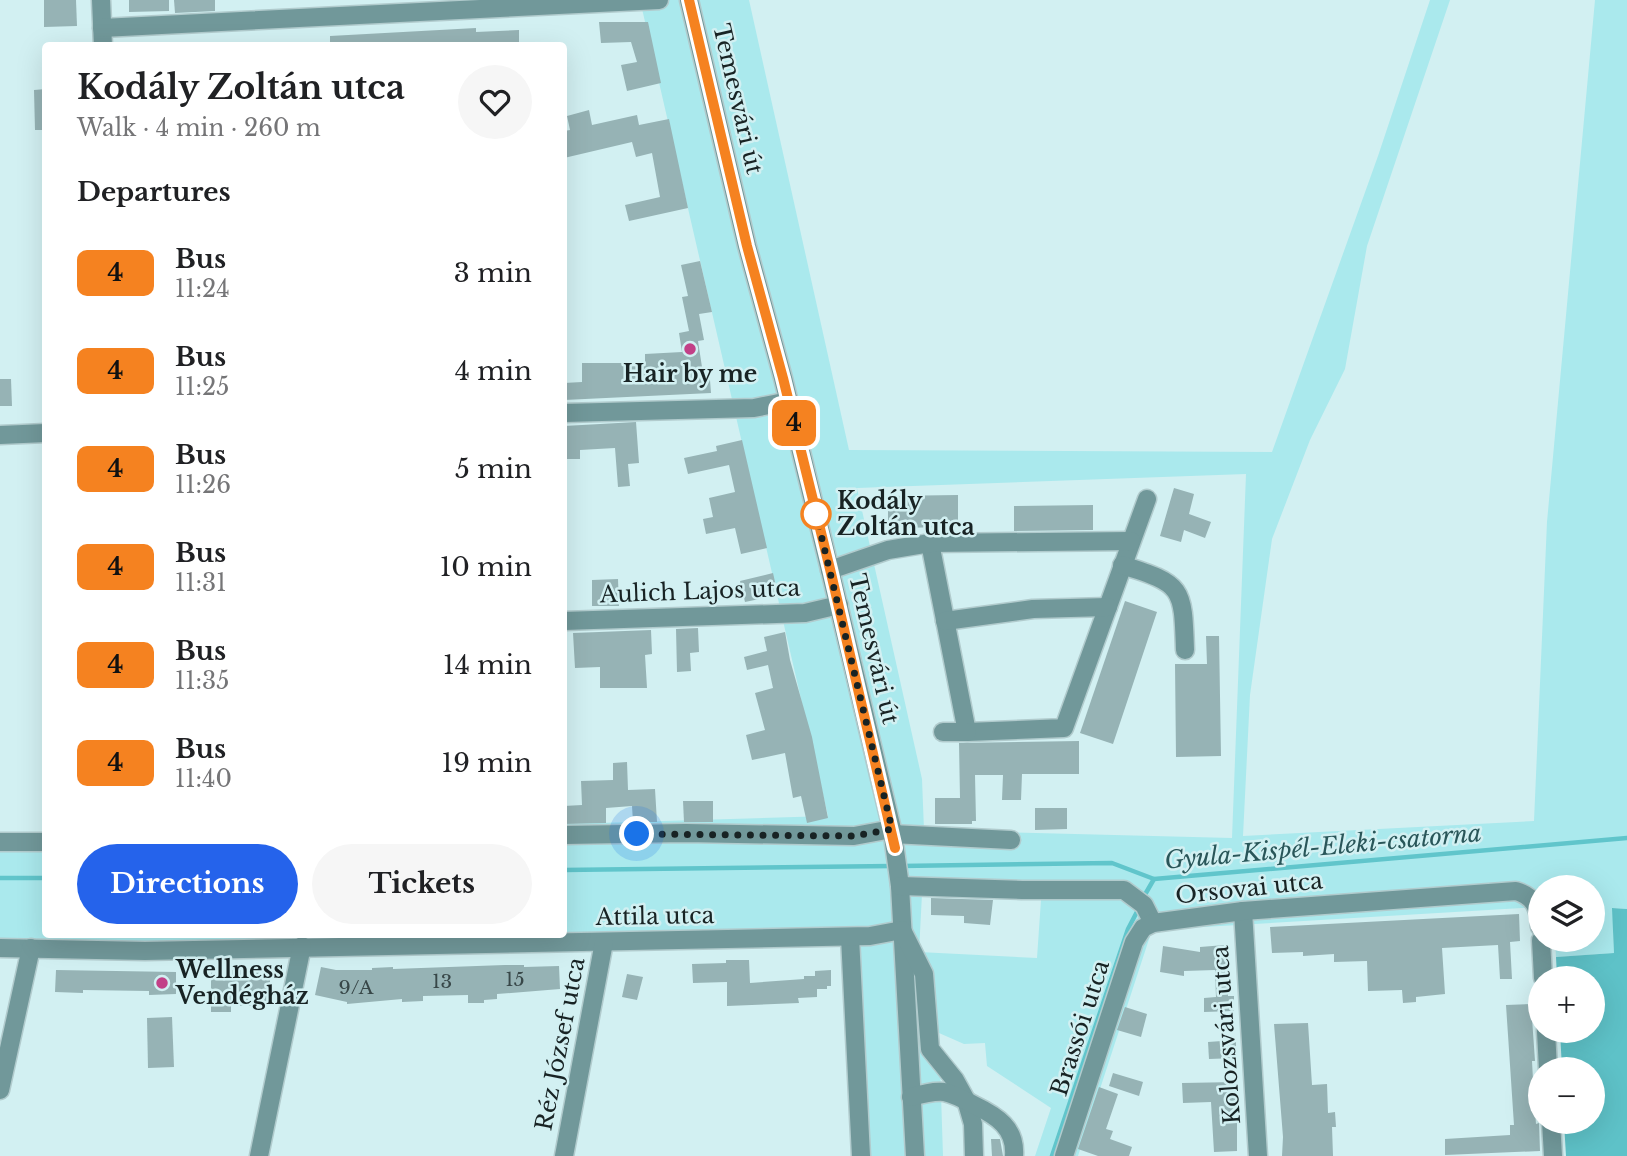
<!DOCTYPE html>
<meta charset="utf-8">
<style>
body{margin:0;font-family:"Libre Baskerville",serif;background:#f6f6f6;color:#202124;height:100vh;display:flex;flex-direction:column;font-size:26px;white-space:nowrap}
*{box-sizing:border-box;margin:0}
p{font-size:23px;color:#757577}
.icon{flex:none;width:38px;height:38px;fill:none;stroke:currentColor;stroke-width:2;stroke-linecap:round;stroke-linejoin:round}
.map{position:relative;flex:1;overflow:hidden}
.side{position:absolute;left:42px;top:42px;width:525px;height:896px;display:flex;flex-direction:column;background:#fff;border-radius:7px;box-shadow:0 7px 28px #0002}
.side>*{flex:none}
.badge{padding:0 14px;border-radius:10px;font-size:24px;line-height:46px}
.buttons{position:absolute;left:1528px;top:875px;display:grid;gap:14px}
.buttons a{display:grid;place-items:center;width:77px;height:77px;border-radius:50%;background:#fff;box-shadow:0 7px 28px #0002;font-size:35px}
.you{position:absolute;width:35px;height:35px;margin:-18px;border:5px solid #fff;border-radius:50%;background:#1a73e8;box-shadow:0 0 0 10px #1a73e833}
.map>.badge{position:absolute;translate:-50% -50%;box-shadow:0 0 0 4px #fff}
h2{padding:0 35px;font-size:26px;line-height:63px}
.round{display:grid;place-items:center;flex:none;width:74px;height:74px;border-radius:37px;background:#f6f6f6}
.overview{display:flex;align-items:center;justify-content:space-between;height:119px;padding:0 35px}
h1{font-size:33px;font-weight:700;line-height:52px}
.button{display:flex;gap:14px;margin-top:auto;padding:14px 35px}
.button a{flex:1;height:80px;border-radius:42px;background:#2563eb;color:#fff;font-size:28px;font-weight:700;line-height:80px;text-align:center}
.button a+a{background:#f6f6f6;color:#202124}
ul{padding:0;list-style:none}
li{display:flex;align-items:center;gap:21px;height:98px;padding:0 35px}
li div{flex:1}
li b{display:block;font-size:26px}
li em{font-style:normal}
li .badge{min-width:77px;font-weight:700;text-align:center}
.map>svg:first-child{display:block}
</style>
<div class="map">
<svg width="1627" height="1156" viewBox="0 0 1627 1156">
<rect width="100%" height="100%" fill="#d2f0f2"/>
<path fill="#aae9ed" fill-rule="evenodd" d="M640 0H749L849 450 1272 452 1378 156 1430 0H1450L1367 246 1345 369 1310 440 1272 539 1250 695 1243 836 1534 821 1547 522 1595 0H1627V909L1613 908 1614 953 1556 957 1555 940H1592V887H1540V907L1152 930 1078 1156H1035L1051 1108 987 1066 985 1043 964 1044 939 1033 943 1156H852L844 942 0 957V835H45L46 934H564V824L828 816ZM1246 474 1232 838 924 830 922 779 857 488ZM922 894 1041 900 1037 958 919 952Z"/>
<path fill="#5ec2c8" d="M1612 908 1627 909V1156H1566L1564 1122H1592V1069H1562L1560 1031H1592V978H1557L1556 957 1614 953Z"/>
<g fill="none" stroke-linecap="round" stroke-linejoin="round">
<g stroke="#60c5cb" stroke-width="4.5">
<path d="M901 866 1112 863 1154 879 1627 838"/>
<path d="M564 870 892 866"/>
<path d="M0 878H46"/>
<path d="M1143 898 1154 879"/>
<path d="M1052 1156 1128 929 1140 906"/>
</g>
</g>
<g fill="#96b3b5">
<path d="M44 0H76L77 26 44 27Z"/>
<path d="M129 0H169V11L129 12Z"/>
<path d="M174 0H215V11L175 13Z"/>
<path d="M599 22H648L661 83 627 91 621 65 637 62 631 42 601 43Z"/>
<path d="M476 28V32L519 30V46H330V36Z"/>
<path d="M46 89V130H35L34 90Z"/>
<path d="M589 110 592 125 637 115 639 125 669 119 688 208 629 221 625 205 660 197 652 153 636 157 632 142 564 158V131L570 130 567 116Z"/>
<path d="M700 261 712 312 699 314 704 340 698 341 702 367H709L711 393 564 400V383L582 382V363H645V354L682 352 679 333 689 331 682 297 688 296 681 265Z"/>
<path d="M0 379H11L12 406H0Z"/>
<path d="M636 422 639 463 628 464 630 486 618 487 615 448 580 450V459H564V426Z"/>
<path d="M742 440 767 548 741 554 735 528 706 534 703 519 713 517 709 498 735 492 729 465 688 474 684 458 717 451 716 446Z"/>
<path d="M1174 488 1194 494 1189 514 1211 522 1205 538 1184 530 1181 542 1160 536Z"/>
<path d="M958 495V527L888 528V496Z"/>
<path d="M1093 505V530L1014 531V506Z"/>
<path d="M773 573 778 595 745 602 740 581Z"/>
<path d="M618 579 619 606H592V580Z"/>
<path d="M1125 601 1157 612 1113 744 1080 733Z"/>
<path d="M698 628 699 652 690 653 691 671 677 672 676 629Z"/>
<path d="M651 630 652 654 645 655 647 688H600V667L575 668 573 633Z"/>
<path d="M785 632 790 660 812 737 828 818 807 823 801 796 793 798 785 753 752 760 746 735 765 730 755 693 773 688 768 665 747 670 744 657 767 651 764 637Z"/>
<path d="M1206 636H1219L1221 756 1176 757 1175 664H1207Z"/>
<path d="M1079 741V774H1022L1021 800H1002L1003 775H975L976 821H972V824H935V798H960L959 743Z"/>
<path d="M627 762 628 790 655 789 657 822H633L632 806 606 808V823L564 824V806L582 805 581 781 613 780V763Z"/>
<path d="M683 801H713V822H684Z"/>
<path d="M1035 808H1067V829L1035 830Z"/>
<path d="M931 898 993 900 990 925 964 923V916L931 915Z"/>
<path d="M1519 914 1520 941 1510 942 1512 979H1500L1498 945 1442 948 1445 994 1416 997V1002L1403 1003 1402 990 1368 991 1367 961 1334 962V954L1303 956V952L1272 953 1270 927Z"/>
<path d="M1225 945V951H1229L1230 970H1226L1228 996H1234V1011L1204 1012V998L1216 997 1215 970 1184 971V976L1160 972 1163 946 1200 952V947Z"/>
<path d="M726 960H749L750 983 804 979V976H815V971L831 970V986H827V989H817V997L798 998 799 1003 727 1006V982L693 983 692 964 726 963Z"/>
<path d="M505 965H524V967L559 966 560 989 497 994V999L484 1000V1003H468V995L423 996V1001L402 1002V999L347 1004V1002L315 995 321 967 336 970H372V968L393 967V969Z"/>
<path d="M56 970 176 972V994L149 995V991L83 990V993L55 992Z"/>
<path d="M211 970H270V1006H231V1012H211Z"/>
<path d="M627 974 643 977 637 1000 622 997Z"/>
<path d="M1531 1004 1535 1061H1532L1534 1099 1536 1124 1539 1123 1540 1151 1445 1155V1139L1510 1135V1125H1514L1506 1005Z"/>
<path d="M1125 1007 1147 1014 1141 1037 1117 1030Z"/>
<path d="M172 1017 174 1067 148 1068 147 1018Z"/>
<path d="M1308 1023 1312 1085 1327 1084 1328 1113 1335 1112 1336 1127H1332L1333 1156H1282L1283 1137 1274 1024Z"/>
<path d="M1236 1040V1058L1209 1059 1208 1042Z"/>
<path d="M1113 1073 1143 1082 1139 1096 1109 1086Z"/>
<path d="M1237 1082V1151L1214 1152 1211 1102 1183 1103 1182 1083Z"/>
<path d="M1099 1087 1118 1094 1106 1129 1113 1131 1110 1139 1132 1147 1129 1156H1098L1078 1149Z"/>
<path d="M991 1139H1000L1003 1156H992Z"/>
</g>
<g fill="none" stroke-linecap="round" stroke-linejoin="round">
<defs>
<g id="minor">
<path d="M101 0 103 46"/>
<path d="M689 0 747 246 783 378 830 570 892 829 900 886 915 1156"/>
<path d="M102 28 659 0"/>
<path d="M564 413 754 408 789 401"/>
<path d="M0 435 46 433"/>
<path d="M930 543 967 732 1064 728 1147 499"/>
<path d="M1122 565C1183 584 1183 587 1185 650"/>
<path d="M830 570 888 550 930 543 1131 541"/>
<path d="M564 621 805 613 839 605"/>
<path d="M945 621 1033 609 1108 607"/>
<path d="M943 732H967"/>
<path d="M892 834 1011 840"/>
<path d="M564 835 686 833 854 836 892 829"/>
<path d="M0 842H46"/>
<path d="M900 886 1022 890H1124L1144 905 1153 923"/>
<path d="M1243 911 1258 1156"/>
<path d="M850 937 861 1156"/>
<path d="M1541 940 1543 978"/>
<path d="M0 948 145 951 870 936 902 930 924 974 930 1049 955 1080 966 1100 973 1124 974 1156"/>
<path d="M1546 1031 1548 1069"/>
<path d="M0 1090 31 948"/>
<path d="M911 1097C922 1094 933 1091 944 1092 954 1094 965 1100 974 1105 997 1116 1016 1128 1014 1156"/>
<path d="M1551 1122 1553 1156"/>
<path d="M259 1156 302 946"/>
<path d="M564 1156 604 942"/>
<path d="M1064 1156 1134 942 1143 928 1153 923 1243 911 1516 891C1535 897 1539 908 1540 927"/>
</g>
</defs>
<use href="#minor" stroke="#b1cbcd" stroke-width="21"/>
<use href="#minor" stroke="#71989a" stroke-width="18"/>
</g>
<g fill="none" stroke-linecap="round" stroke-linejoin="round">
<defs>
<path id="line" d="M689 0 747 246 783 378 830 569 895 848"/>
</defs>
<use href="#line" stroke="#fff" stroke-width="16"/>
<use href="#line" stroke="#f58220" stroke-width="10"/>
<path stroke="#182324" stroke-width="7" stroke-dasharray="0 12.6" d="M637 834 854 836 892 829 816 514"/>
</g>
<g fill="#c24087" stroke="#d2f0f2" stroke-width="2.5">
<circle cx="690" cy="349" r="7"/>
<circle cx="162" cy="983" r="7"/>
</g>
<circle fill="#fff" stroke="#f58220" stroke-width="3.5" cx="816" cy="514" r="14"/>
<g text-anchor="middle" stroke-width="5" stroke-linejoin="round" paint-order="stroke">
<g font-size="19" fill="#384748">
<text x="515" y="986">15</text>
<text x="442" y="988">13</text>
<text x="356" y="994">9/A</text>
</g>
<g font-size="23" fill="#182324" stroke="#d2f0f2">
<text transform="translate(738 99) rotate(77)" y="8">Temesvári út</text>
<text transform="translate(700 591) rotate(-2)" y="8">Aulich Lajos utca</text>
<text transform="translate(874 649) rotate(77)" y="8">Temesvári út</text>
<text transform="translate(1249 888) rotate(-6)" y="8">Orsovai utca</text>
<text transform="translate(655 916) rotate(-1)" y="8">Attila utca</text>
<text transform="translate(1080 1028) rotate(-72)" y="8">Brassói utca</text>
<text transform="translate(1226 1035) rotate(-94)" y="8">Kolozsvári utca</text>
<text transform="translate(560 1044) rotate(-79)" y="8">Réz József utca</text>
</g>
<g font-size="23" font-weight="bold" fill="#182324" stroke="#d2f0f2">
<text x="690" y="382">Hair by me</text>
<text x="176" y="978" text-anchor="start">Wellness<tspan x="176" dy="26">Vendégház</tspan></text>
</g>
<g font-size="23" font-weight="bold" fill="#182324" stroke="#d2f0f2" text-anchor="start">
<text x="837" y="509">Kodály<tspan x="837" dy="26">Zoltán utca</tspan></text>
</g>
<g font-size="24" font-style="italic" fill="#295659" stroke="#d2f0f2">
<text transform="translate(1323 847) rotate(-5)" y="8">Gyula-Kispél-Eleki-csatorna</text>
</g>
</g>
</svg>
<div class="buttons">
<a><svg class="icon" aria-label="layers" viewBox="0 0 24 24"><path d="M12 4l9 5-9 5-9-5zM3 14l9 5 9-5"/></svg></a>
<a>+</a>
<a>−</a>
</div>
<div class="you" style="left:637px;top:834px"></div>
<b class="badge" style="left:794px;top:423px;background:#f58220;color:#111">4</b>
<section class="side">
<div class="overview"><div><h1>Kodály Zoltán utca</h1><p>Walk · 4 min · 260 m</p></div><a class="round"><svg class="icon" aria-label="heart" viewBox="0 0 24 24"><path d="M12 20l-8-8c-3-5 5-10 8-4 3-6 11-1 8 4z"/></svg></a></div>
<h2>Departures</h2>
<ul>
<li><span class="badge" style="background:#f58220;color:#111">4</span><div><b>Bus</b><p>11:24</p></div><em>3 min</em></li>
<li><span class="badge" style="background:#f58220;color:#111">4</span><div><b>Bus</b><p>11:25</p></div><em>4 min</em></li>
<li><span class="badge" style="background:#f58220;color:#111">4</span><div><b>Bus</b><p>11:26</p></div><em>5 min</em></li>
<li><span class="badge" style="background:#f58220;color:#111">4</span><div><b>Bus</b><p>11:31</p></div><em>10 min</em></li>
<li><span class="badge" style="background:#f58220;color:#111">4</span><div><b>Bus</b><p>11:35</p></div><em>14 min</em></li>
<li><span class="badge" style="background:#f58220;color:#111">4</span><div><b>Bus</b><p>11:40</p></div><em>19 min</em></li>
</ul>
<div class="button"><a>Directions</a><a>Tickets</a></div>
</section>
</div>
